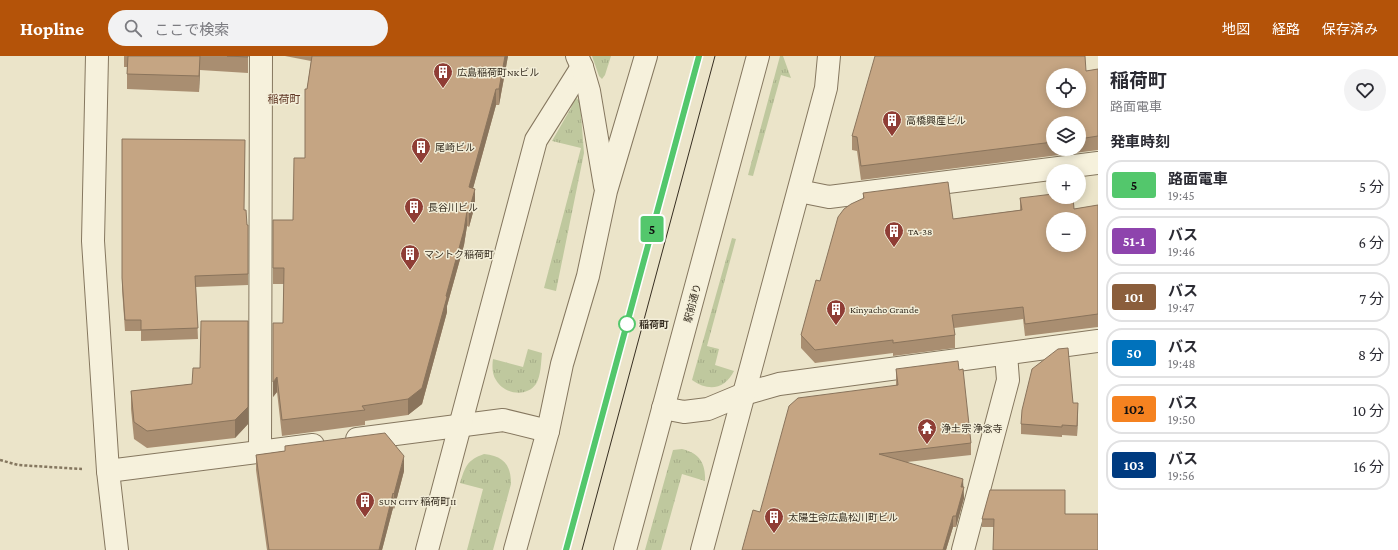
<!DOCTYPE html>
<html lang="ja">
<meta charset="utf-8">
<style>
body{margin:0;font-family:"Crimson Pro","Noto Sans JP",serif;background:#f2f2f3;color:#2b2b33;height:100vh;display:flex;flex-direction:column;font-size:15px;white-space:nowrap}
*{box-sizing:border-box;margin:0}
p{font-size:13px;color:#7c7c81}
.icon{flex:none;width:22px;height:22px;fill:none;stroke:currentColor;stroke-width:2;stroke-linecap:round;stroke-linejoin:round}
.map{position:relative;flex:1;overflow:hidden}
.details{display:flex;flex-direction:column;background:#fff;width:300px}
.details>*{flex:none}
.badge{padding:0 8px;border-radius:3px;font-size:14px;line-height:26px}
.controls{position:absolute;left:1046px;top:12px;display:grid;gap:8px}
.controls a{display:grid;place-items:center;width:40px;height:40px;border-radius:50%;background:#fff;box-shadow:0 2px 10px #0003;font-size:20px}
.map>.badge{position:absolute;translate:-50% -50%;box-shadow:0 0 0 2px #fff}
h2{padding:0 12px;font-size:15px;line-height:36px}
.round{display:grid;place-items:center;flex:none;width:42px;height:42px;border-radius:21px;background:#f2f2f3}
.head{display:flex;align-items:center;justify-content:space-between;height:68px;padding:0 12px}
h1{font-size:19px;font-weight:700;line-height:30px}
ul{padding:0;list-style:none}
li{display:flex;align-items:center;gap:12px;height:50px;margin:0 8px 6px;padding:0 4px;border:2px solid #e1e1e2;border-radius:16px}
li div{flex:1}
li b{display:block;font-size:15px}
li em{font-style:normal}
li .badge{min-width:44px;font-weight:700;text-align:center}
header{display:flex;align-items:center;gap:24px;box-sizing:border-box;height:56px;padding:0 20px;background:#b45309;color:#fff}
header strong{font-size:19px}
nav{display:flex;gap:22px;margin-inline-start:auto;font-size:14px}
.search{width:280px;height:36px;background:#f2f2f3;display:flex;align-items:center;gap:10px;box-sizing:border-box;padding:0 14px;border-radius:22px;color:#7c7c81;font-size:15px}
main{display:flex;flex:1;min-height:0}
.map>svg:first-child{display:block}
</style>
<header>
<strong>Hopline</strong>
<div class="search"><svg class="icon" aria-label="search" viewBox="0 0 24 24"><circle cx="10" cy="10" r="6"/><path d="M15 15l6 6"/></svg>ここで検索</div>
<nav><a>地図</a><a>経路</a><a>保存済み</a></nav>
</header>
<main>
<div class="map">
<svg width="1098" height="494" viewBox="0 0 1098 494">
<defs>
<pattern id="grass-tufts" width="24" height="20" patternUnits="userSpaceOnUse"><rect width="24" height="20" fill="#bfc89e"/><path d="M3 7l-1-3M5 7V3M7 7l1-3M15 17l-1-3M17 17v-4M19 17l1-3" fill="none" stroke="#a5ac88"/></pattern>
</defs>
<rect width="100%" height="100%" fill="#ebe4c9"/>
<g fill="url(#grass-tufts)">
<path d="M592 0H611L605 19 602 23 599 20Z"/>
<path d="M780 0H783L791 22 781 19 753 120 748 119Z"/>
<path d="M576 42 578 43 580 46 584 97 556 235 544 232 581 92 552 85 571 52 573 44Z"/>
<path d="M732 182 736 183 707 290 719 293 715 309 734 315C725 333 709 336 692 324Z"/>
<path d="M528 293 542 297C541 306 541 320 536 328 526 342 504 338 496 324 492 318 492 310 493 303L523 311Z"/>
<path d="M682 393C699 397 706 407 705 425L682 418 661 494H645L673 394Z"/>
<path d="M484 398C503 400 511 408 511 428L493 494H467L483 433 460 427C465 411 467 404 484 398Z"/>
</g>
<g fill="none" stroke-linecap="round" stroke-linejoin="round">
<defs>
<g id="minor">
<path d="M799 135 829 141 1098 107"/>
<path d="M663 352 684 356 708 353 744 338 779 328 1098 285"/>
<path d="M357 383 503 364 548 375"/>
<path d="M260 396 261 0"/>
<path d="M108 415 313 389"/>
<path d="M427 494 536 84 582 11"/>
<path d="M702 494 826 32 829 0"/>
<path d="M963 494 1008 324 1006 298"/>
</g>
<g id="tertiary">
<path d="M97 0 93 185 108 415 117 494"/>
<path d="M577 0 582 11 589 35 605 130"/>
<path d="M515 494 548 375 562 308 588 220 606 135 646 0"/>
<path d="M625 494 758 0"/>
</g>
</defs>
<use href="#minor" stroke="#85775f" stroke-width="24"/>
<use href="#tertiary" stroke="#85775f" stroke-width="24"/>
<path stroke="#85775f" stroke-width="2.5" stroke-dasharray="3 2" stroke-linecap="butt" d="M0 404 18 409 82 413"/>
<use href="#minor" stroke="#f6f1dc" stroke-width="22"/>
<use href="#tertiary" stroke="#f6f1dc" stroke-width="22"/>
<g stroke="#372e21" stroke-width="1">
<path d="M566 494 699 0"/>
<path d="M582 494 715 0"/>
</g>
</g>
<g fill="#a98e71" fill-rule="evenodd">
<path d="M124 0H248V17L200 14 199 36 127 33V11H124Z"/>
<path d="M285 0H508L499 49H496L473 132 475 149 469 171 467 170 464 189 447 250V256L422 348 408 359 365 365V369L282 380 277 336 273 341 283 267 284 228H273V164H293L305 102 307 33 311 5Z"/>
<path d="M1098 13V94L861 124 857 95 852 94V80L1086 15ZM1053 67H1079V93H1053Z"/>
<path d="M122 83 245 154 247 169H248V229L196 231 198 283 141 285V275H125L122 233Z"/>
<path d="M863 137 953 163 1020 154V142L1074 153 1098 149V271L1025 280 1023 263 954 272 955 279V292L893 300V297L815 307 801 292V279L820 225 863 143Z"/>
<path d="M896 313 971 387V399L907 406 963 431 964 442 956 471H953L946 494H742L896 329Z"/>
<path d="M192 328 248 368 235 382 147 392 134 383 131 353V335Z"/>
<path d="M1073 347 1078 357 1077 380 1062 379V381L1021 378V368Z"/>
<path d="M285 390 404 415 394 453 393 452 382 494H267L256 414V399L285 395Z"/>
<path d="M1065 458 994 471H982V463Z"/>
</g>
<g fill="#8a745c">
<path d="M200 0V14L199 36V20Z"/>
<path d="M505 0H508L499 49V33Z"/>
<path d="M496 33V49L469 147V131Z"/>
<path d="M475 133V149L469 171V155Z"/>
<path d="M467 155V170L464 189 447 250V256L422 348 408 359V343L446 240Z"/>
<path d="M248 265V368L235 382V364Z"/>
<path d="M277 321V336L273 341V326Z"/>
<path d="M1078 347V357L1077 380V370Z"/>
<path d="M404 400V415L394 453V438Z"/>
<path d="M963 423 964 442 956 471V460L961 431Z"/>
<path d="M393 437V452L382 494H379Z"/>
<path d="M953 460V471L946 494H943Z"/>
</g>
<g fill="#c5a583" stroke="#8a745c" fill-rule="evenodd">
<path d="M128 0H200L199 20 127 18Z"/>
<path d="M227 0H248V1Z"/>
<path d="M312 0H505L499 33H496L469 131 475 133 469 155H467L464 174 446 240 447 241 422 332 408 343 362 350 365 354 282 364 277 321 273 326V267H283L284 212H273V164H293L294 102H305V33H307Z"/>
<path d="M875 0H1085L1086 15 1098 13V80L1079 83V67H1053V86L861 110 857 81 852 80ZM1053 19H1079V45H1053Z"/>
<path d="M122 83 245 84 244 154H246L247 169H248V218L195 220 198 272 141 274V264H125L122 222Z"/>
<path d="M948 126 953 163 1022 154 1020 142 1053 138V141H1073L1074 153 1098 149V258L1025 268 1023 251 952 259 955 279 893 287V284L815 294 801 279 816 224 820 225 838 161 844 153 851 148 864 142 863 137ZM1053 163H1079V189H1053Z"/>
<path d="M201 265H248V351L235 364 147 375 134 366 131 335 192 328 193 312H200Z"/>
<path d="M1068 292 1073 347H1078L1077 370 1062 369V371L1021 368 1022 354 1032 313 1058 293Z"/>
<path d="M958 305 959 314 963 313 971 387 879 398 963 423 961 431H964L956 460H953L943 494H742L753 454 760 456 789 350 798 342 898 329 896 313Z"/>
<path d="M385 377 404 400 394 438 393 437 379 494H269L256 399 285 395V390Z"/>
<path d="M990 434H1065V458H1098V494H993L994 463H982Z"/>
</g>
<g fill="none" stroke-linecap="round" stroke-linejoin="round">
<defs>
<path id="line" d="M566 494 699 0"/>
</defs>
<use href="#line" stroke="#fff" stroke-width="9"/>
<use href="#line" stroke="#53c76c" stroke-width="6"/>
</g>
<defs>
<symbol id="building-pin" viewBox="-11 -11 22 30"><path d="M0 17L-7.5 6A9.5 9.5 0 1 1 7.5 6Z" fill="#8f3d35" stroke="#f3eed8"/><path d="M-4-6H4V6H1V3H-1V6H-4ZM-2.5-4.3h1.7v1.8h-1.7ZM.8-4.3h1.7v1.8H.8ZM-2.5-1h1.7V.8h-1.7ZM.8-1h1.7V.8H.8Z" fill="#fff"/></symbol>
<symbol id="temple-pin" viewBox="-11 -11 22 30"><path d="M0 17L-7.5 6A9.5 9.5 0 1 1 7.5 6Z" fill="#8f3d35" stroke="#f3eed8"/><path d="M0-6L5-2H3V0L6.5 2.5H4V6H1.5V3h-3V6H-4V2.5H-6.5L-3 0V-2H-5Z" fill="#fff"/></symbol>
</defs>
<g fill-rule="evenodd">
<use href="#building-pin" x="432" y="5" width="22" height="30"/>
<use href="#building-pin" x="881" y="53" width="22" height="30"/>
<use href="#building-pin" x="410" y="80" width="22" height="30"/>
<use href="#building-pin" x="403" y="140" width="22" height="30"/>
<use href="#building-pin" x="883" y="164" width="22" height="30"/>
<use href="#building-pin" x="399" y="187" width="22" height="30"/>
<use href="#building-pin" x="825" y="242" width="22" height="30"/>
<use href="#temple-pin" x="916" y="361" width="22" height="30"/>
<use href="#building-pin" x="354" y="434" width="22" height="30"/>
<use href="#building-pin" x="763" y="450" width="22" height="30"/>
</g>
<circle fill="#fff" stroke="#53c76c" stroke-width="2" cx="627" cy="268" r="8"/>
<g text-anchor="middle" stroke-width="3" stroke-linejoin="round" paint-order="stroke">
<g font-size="10" fill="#372e21" stroke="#f3eed8" text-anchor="start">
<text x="457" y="20">広島稲荷町NKビル</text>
<text x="906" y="68">高橋興産ビル</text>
<text x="435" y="95">尾崎ビル</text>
<text x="428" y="155">長谷川ビル</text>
<text x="908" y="179">TA-38</text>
<text x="424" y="202">マントク稲荷町</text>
<text x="850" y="257">Kinyacho Grande</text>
<text x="941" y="376">浄土宗 浄念寺</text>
<text x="379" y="449">SUN CITY 稲荷町II</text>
<text x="788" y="465">太陽生命広島松川町ビル</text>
</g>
<g font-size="10" fill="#372e21" stroke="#f3eed8">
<text transform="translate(692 247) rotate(-75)" y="4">駅前通り</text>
</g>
<g font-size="10" font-weight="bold" fill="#372e21" stroke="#f3eed8" text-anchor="start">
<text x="639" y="272">稲荷町</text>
</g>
<g font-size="11" fill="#603725" stroke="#f3eed8">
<text x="284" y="47">稲荷町</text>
</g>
</g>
</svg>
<div class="controls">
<a><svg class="icon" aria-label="locate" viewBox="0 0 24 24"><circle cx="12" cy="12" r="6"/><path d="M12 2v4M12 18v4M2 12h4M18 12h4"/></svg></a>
<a><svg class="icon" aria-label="layers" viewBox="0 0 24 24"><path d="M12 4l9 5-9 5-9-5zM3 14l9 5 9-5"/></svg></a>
<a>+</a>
<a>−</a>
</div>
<b class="badge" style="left:652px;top:173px;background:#53c76c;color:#111">5</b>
</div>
<section class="details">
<div class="head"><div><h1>稲荷町</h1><p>路面電車</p></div><a class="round"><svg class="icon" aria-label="heart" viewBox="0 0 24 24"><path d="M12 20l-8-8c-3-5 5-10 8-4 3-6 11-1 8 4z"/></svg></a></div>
<h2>発車時刻</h2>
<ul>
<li><span class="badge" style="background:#53c76c;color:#111">5</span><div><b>路面電車</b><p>19:45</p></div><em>5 分</em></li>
<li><span class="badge" style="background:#8e44ad;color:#fff">51-1</span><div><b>バス</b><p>19:46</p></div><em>6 分</em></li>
<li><span class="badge" style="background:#8b5e3c;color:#fff">101</span><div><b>バス</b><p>19:47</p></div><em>7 分</em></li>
<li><span class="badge" style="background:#0072bc;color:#fff">50</span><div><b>バス</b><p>19:48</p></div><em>8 分</em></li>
<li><span class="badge" style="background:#f58220;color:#111">102</span><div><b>バス</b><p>19:50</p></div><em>10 分</em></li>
<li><span class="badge" style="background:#003b80;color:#fff">103</span><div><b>バス</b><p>19:56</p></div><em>16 分</em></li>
</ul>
</section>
</main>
